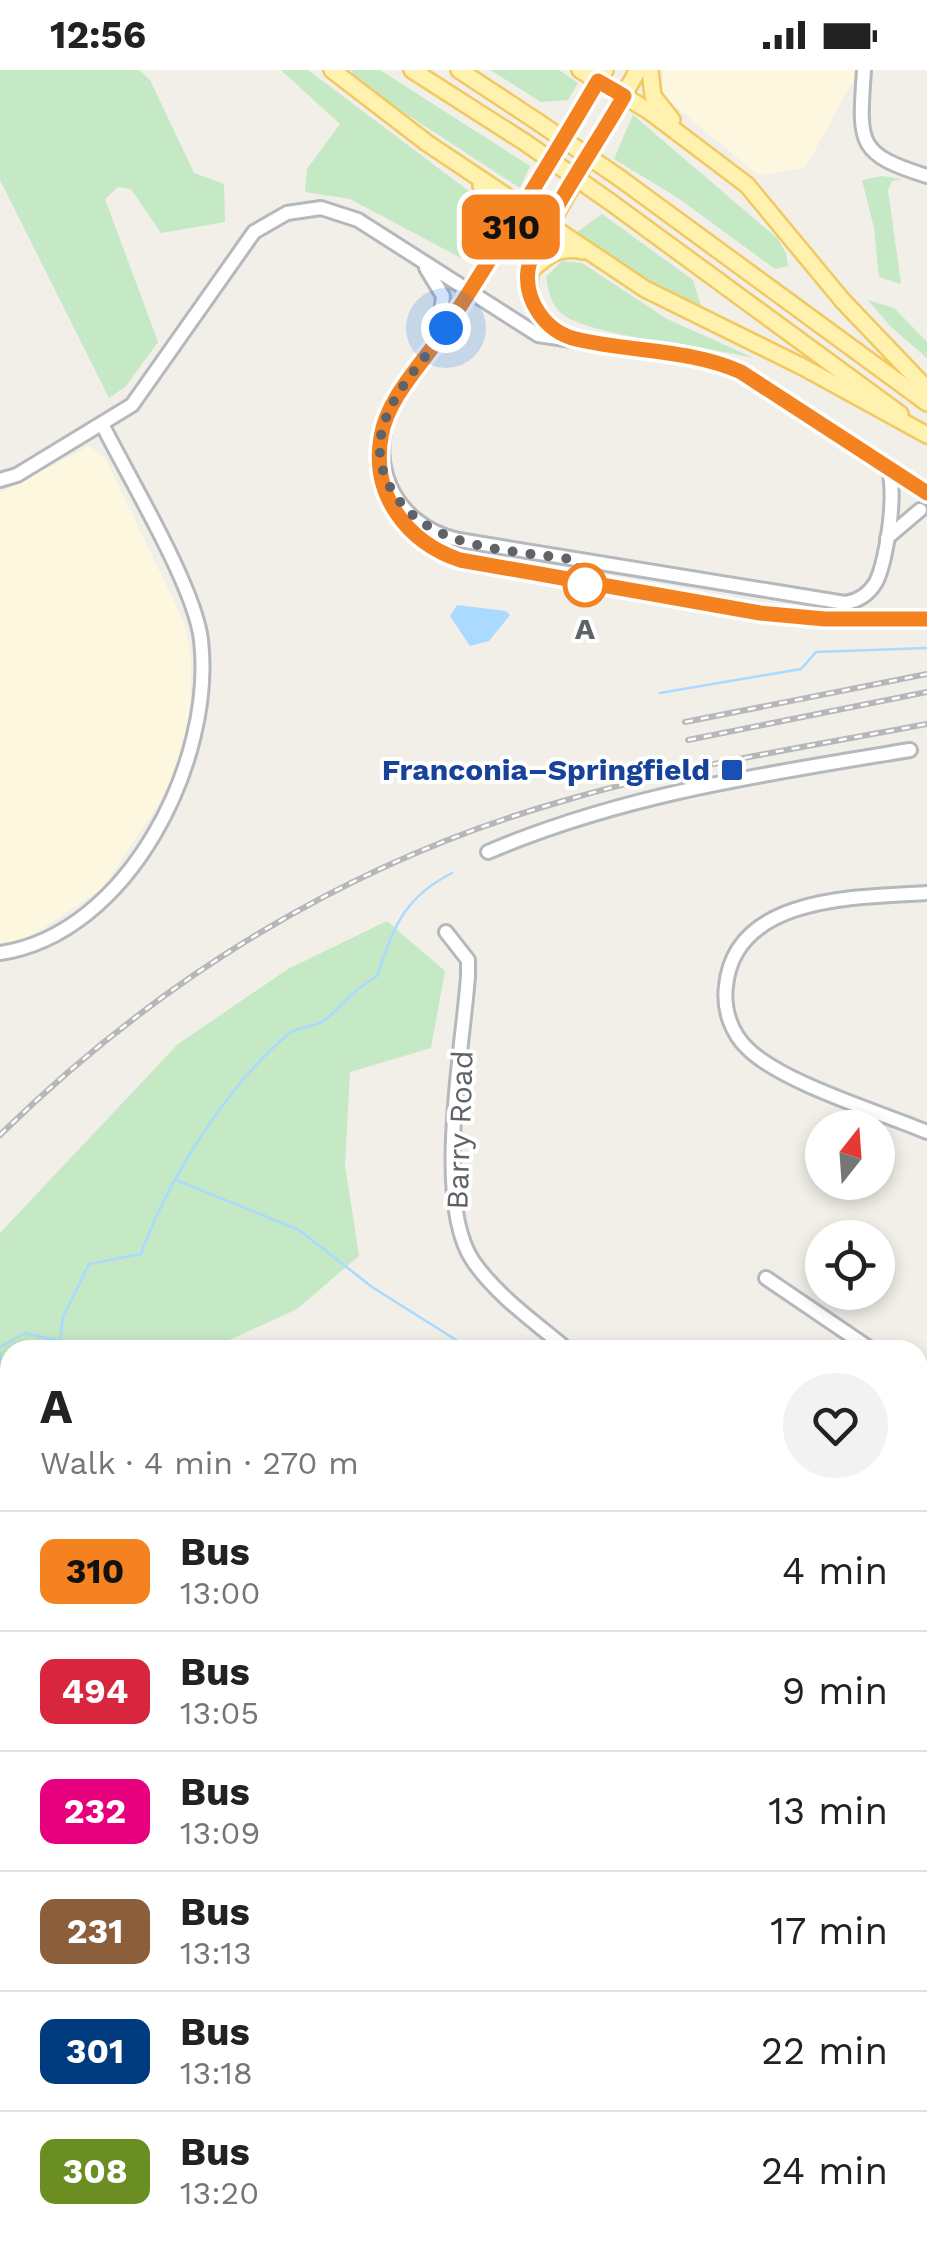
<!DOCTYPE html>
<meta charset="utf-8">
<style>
body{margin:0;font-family:"Work Sans",sans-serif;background:#f2f2f2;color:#222;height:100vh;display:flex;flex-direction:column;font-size:38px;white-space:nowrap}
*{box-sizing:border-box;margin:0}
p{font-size:32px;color:#767676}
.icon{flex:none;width:55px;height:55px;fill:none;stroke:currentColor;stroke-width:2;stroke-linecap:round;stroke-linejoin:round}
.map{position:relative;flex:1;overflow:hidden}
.details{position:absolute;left:0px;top:1270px;width:928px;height:912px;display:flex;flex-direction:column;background:#fff;border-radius:30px 30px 0 0;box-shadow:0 5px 15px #0003}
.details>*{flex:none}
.badge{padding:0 20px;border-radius:15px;font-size:35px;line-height:65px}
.needle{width:65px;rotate:17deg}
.controls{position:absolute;left:805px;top:1040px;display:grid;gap:20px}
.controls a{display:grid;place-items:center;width:90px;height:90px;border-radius:50%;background:#fff;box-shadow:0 5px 15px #0003;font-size:50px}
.you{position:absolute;width:50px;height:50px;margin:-25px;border:8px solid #fff;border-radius:50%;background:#1a73e8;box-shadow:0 0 0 15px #1a73e833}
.map>.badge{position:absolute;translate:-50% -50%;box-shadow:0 0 0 5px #fff}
.round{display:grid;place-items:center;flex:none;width:105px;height:105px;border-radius:52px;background:#f2f2f2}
.summary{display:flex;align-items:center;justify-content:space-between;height:170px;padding:0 40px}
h1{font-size:48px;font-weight:700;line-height:75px}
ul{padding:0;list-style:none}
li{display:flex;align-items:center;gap:30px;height:120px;padding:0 40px;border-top:2px solid #e0e0e0}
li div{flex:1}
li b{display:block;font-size:38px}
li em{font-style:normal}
li .badge{min-width:110px;font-weight:700;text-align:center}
.status{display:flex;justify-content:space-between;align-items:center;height:70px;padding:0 50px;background:#fff;direction:ltr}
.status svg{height:28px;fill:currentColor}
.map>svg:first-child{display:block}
</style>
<div class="status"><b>12:56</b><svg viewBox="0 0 49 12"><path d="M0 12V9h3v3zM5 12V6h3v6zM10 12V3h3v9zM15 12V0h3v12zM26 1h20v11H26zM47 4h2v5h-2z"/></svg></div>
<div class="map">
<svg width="927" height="2181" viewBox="0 0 927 2181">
<rect width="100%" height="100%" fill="#f1efe8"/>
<g fill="#fef7e0">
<path d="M663 0H859L805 98 758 105 662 25Z"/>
<path d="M89 376 105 388 184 552 191 586 190 648 170 717 102 819 27 869 0 873V423Z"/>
</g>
<g fill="#c5e8c5">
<path d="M0 0H139L150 10 194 103 224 114 225 152 161 163 131 119 118 117 105 129 158 272 125 317 109 328 0 110Z"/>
<path d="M281 0H308L482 131 480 161 463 189 350 129 305 122 307 99 340 54Z"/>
<path d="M351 0H380L530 96 520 118 360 14Z"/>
<path d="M490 0H559L578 13 568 30 541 32Z"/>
<path d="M633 45 777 168 786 183 788 196 775 199 678 128 614 89Z"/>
<path d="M882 106 902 109 892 111 888 120 901 214 879 207 874 158 862 110Z"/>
<path d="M602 144 693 210 701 236 626 199 576 163Z"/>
<path d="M562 191 582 193 667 249 754 288C712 277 586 266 561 243 551 233 548 221 546 207Z"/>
<path d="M868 230 894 238 927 272V288L891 257Z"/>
<path d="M387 851 445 901 431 978 350 1002 345 1095 359 1186 297 1239 225 1272 217 1280H10V1469L0 1481V1163L178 974 288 899Z"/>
<path d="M0 1600 10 1609V1814L0 1817Z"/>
<path d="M10 1822V1874L0 1876V1824Z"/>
</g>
<path fill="#aadaff" d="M457 535 506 541 510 545 489 571 470 576 450 546Z"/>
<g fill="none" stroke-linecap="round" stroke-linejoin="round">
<g stroke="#aadaff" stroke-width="2.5">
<path d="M660 623 801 599 816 582 927 578"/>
<path d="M176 1110 299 1160 372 1217 472 1280"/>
<path d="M0 1277 25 1263 60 1271 63 1247 89 1194 141 1184C167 1111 229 1012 290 963 300 955 315 958 325 950 343 935 355 918 377 906 394 857 403 828 452 803"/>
<path d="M0 1283V1322"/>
</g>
<defs>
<g id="minor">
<path d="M864 0C859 73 856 84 927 106"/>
<path d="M522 138 397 328C362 386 392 456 459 470L845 533C858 531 869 524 876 512 887 491 898 416 887 396"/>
<path d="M549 156C523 199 519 240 569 266"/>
<path d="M426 198 443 226 439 262"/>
<path d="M0 410 17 405 132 335 254 162 287 143 321 138 358 150 538 265 705 290 741 302 927 423"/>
<path d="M887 468 920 440"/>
<path d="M488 782C624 724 765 704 910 680"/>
<path d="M927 823C858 827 735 825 726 916 723 939 731 963 748 979 783 1013 879 1042 927 1062"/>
<path d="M446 862 468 890V906C463 978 433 1132 473 1191 497 1226 536 1253 568 1280"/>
<path d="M0 883C129 864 215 690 201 570 195 517 129 408 103 356"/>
<path d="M766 1208 872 1280"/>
<path d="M918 1312 927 1319"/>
<path d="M918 1483H927"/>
<path d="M918 1567 927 1581"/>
<path d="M918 1816 927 1798"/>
<path d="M918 1936 927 1941"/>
<path d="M0 2041 10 2047"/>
<path d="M174 2172 224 2181"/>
<path d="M540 2172 547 2181"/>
<path d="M813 2172 820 2181"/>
<path d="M239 2181 241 2172"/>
</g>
<g id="major">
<path d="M332 0 427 73 645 219 803 297 927 365"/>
<path d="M412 0 526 73"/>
<path d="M459 0 538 52"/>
<path d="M580 0 649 41 747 115 842 230 927 319"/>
<path d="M650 0 653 26 672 50"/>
<path d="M621 109 927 333"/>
<path d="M481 116 500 145 493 185"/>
<path d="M609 131 900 344"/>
<path d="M522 138 605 0"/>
<path d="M549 156 638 0"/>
<path d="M528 203C546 187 557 175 583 181"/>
</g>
</defs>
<use href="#minor" stroke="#b5b8bc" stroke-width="18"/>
<use href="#major" stroke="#f2c960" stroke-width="20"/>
<use href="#minor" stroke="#fff" stroke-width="12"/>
<use href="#major" stroke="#fff2af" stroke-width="15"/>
<defs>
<g id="rail">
<path d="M685 652 927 604"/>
<path d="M688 670 927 622"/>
<path d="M0 1065C159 909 348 792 563 731 682 696 805 677 927 654"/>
</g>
</defs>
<use href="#rail" stroke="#b6b7b8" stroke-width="6"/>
<use href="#rail" stroke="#fff" stroke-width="2.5" stroke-dasharray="8" stroke-linecap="butt"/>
<defs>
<g id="major-bridge">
<path d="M538 52 621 109"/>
<path d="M526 73 609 131"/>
</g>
</defs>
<use href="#major-bridge" stroke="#f2c960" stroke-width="20" stroke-linecap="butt"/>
<use href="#major-bridge" stroke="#fff2af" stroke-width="15"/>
</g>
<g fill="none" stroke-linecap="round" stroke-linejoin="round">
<defs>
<path id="line" d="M927 423 741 302C690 279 630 282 576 269 546 262 524 231 528 200 533 166 604 63 624 26L598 11C549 94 499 176 447 257 425 291 387 327 381 367 371 425 407 472 460 490L760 543 825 549H927"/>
</defs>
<use href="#line" stroke="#fff" stroke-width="22"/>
<use href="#line" stroke="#f58220" stroke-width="15"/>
<path stroke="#5f6368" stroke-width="10" stroke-dasharray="0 18" d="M446 258C427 287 398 316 386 348 376 374 378 398 393 422 431 482 511 479 575 490L585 515"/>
</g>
<circle fill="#fff" stroke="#f58220" stroke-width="5" cx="585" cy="515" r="20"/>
<rect fill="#1a4fb4" stroke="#fff" stroke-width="4" x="720" y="688" width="24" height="24" rx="5"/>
<g text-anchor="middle" stroke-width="8" stroke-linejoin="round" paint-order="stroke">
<g font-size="30" font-weight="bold" fill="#5f6368" stroke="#fff">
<text x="585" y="569">A</text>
</g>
<g font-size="30" font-weight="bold" fill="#164399" stroke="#fff" text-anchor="end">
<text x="710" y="710">Franconia–Springfield</text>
</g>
<g font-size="30" fill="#5f6368" stroke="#fff">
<text transform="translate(460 1060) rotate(-88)" y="10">Barry Road</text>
</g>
</g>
</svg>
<div class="controls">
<a><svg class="needle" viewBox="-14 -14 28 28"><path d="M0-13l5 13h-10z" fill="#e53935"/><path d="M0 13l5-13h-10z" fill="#767676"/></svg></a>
<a><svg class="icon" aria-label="locate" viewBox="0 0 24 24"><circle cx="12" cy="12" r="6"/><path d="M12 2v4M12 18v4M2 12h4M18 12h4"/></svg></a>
</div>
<div class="you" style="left:446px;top:258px"></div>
<b class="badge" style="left:511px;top:157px;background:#f58220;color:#111">310</b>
<section class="details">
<div class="summary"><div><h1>A</h1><p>Walk · 4 min · 270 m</p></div><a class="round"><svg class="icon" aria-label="heart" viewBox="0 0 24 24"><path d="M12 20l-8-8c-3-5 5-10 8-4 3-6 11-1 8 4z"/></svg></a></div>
<ul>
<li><span class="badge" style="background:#f58220;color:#111">310</span><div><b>Bus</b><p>13:00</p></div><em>4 min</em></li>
<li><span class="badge" style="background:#d7263d;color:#fff">494</span><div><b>Bus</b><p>13:05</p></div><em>9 min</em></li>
<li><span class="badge" style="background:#e6007e;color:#fff">232</span><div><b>Bus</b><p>13:09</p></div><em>13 min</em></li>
<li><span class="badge" style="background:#8b5e3c;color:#fff">231</span><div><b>Bus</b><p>13:13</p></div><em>17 min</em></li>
<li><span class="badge" style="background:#003b80;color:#fff">301</span><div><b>Bus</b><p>13:18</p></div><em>22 min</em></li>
<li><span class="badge" style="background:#6b8e23;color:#fff">308</span><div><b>Bus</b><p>13:20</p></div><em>24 min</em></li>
</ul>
</section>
</div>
